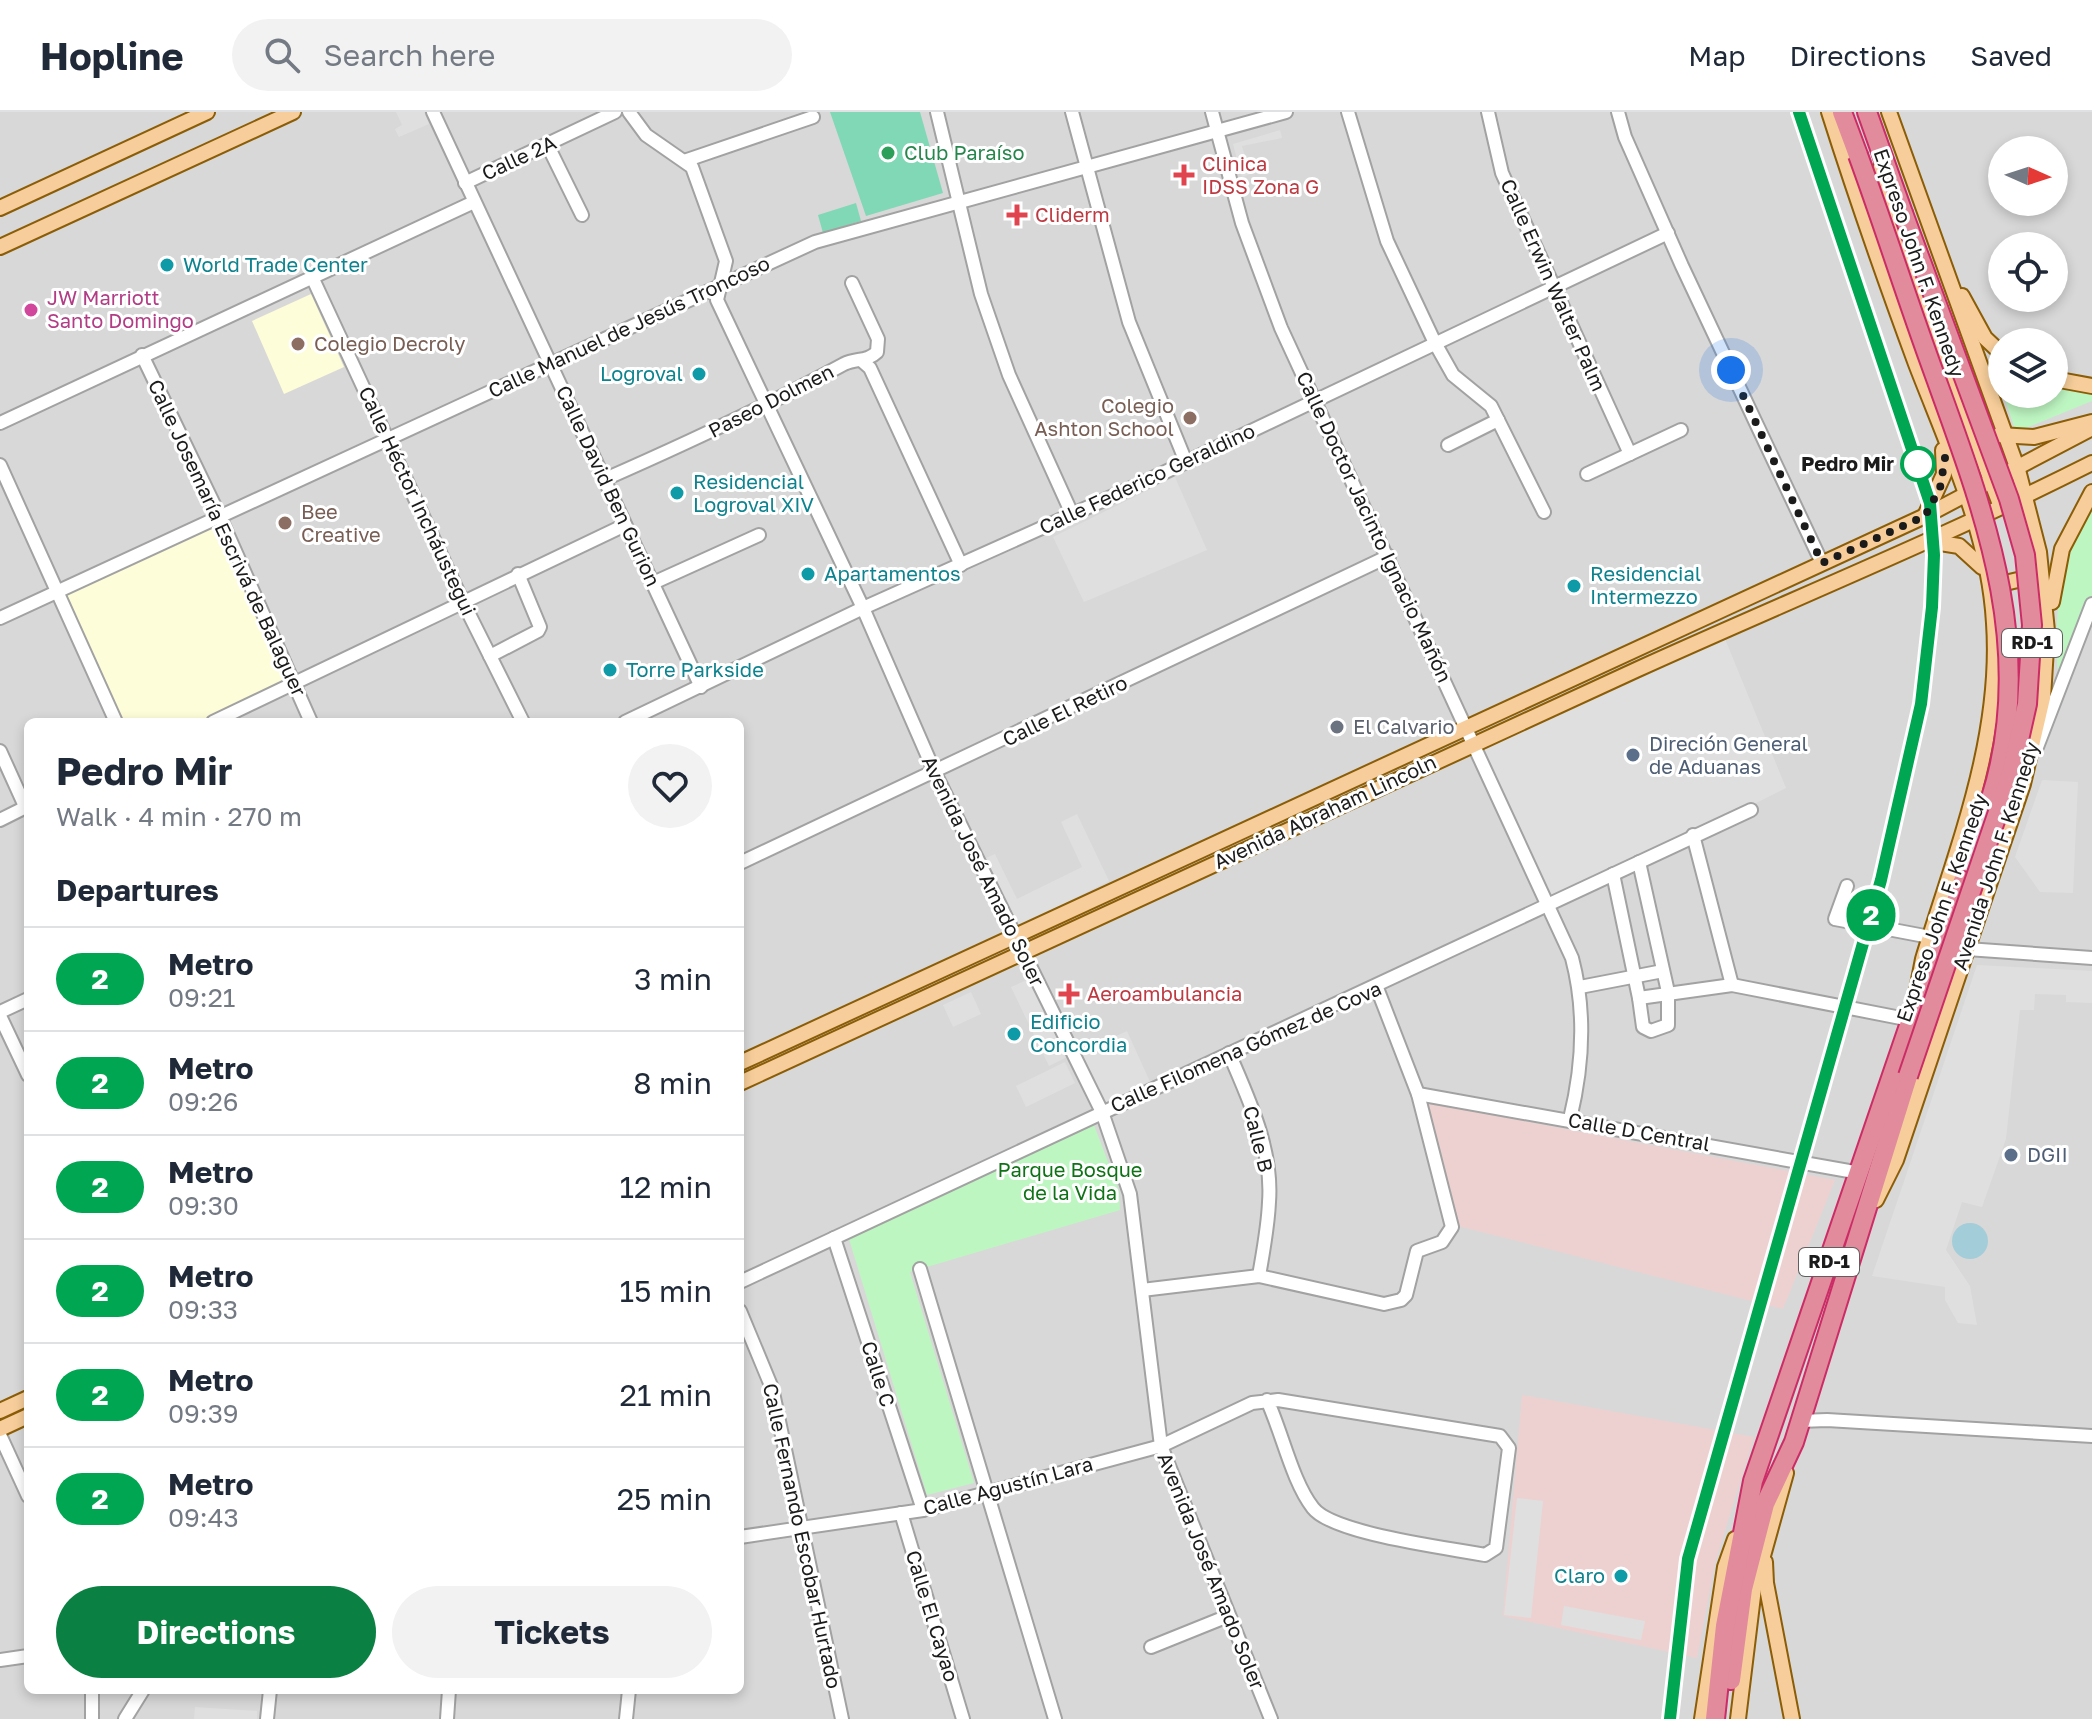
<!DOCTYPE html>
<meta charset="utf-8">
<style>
body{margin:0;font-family:"Golos Text",sans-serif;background:#f2f2f3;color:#1f2937;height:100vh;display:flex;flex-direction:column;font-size:30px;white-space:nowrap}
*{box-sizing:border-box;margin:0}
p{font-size:26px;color:#747a83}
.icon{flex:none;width:44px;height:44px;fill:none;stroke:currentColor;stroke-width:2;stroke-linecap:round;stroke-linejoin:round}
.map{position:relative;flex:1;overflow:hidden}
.drawer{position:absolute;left:24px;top:606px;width:720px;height:976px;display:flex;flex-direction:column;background:#fff;border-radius:12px;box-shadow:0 4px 12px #0003}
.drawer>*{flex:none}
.badge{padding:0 16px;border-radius:26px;font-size:28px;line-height:52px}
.needle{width:52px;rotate:93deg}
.fabs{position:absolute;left:1988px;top:24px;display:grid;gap:16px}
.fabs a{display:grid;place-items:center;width:80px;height:80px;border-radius:50%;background:#fff;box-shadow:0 4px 12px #0003;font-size:40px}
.you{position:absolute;width:40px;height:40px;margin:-20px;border:6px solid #fff;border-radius:50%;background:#1a73e8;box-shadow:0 0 0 12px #1a73e833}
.map>.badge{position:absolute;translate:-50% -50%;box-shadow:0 0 0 4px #fff}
h2{padding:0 32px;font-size:30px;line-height:72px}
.round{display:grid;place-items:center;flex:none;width:84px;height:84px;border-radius:42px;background:#f2f2f3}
.headline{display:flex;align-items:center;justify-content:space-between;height:136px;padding:0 32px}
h1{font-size:38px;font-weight:700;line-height:60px}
.cta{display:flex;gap:16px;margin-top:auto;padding:16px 32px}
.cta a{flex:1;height:92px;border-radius:48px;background:#0b8043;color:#fff;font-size:32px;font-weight:700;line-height:92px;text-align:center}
.cta a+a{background:#f2f2f3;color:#1f2937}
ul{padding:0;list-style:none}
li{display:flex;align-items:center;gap:24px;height:104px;padding:0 32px;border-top:2px solid #e0e1e3}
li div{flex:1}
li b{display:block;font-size:30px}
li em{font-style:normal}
li .badge{min-width:88px;font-weight:700;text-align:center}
header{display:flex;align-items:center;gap:48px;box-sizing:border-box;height:112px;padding:0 40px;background:#fff;border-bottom:2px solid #e0e1e3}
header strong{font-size:38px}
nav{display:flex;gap:44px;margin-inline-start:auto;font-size:28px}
.search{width:560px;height:72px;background:#f2f2f3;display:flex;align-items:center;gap:20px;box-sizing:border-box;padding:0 28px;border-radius:44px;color:#747a83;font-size:30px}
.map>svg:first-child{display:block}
</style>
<header>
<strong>Hopline</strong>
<div class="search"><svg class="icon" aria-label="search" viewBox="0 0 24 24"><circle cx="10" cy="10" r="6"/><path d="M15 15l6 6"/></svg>Search here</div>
<nav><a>Map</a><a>Directions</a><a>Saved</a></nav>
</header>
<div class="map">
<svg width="2092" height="1607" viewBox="0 0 2092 1607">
<rect width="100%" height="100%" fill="#ece8e1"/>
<path fill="#d9d8d8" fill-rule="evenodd" d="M0 0H2092V1607H0ZM2002 38H2054V90H2002ZM2002 134H2054V186H2002ZM2002 230H2054V282H2002ZM28 610H740V1578H28Z"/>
<g fill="#edd1d0">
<path d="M1428 991 1835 1068 1783 1197 1458 1114Z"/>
<path d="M1522 1283 1754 1325 1715 1451 1697 1546 1503 1504Z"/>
</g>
<g fill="#fdfdd9">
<path d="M311 182 344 255 284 282 252 209Z"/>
<path d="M216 413 287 571 202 610H119L62 483Z"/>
</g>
<g fill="#bef6c2">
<path d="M2054 273 2092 281V289L2016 320 2003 282H2054Z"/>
<path d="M2092 394V488L2060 565C2056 556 2057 544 2057 534 2055 482 2067 438 2092 394Z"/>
<path d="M1094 1013 1119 1079 1120 1098 910 1160 974 1371 927 1383 849 1127Z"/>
</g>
<g fill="#81d8b6">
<path d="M830 0H920L943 81 866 104Z"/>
<path d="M856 91 861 109 823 121 818 103Z"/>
</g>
<g fill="#dfdfdf">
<path d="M396 0H424L429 12 399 25 395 17 402 13Z"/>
<path d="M1280 18 1282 26 1242 34 1250 62 1242 65 1233 32Z"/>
<path d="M1175 365 1207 438 1084 490 1053 425Z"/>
<path d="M1723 522 1786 676 1639 750 1552 787 1479 631Z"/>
<path d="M2042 668 2078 670 2073 781 2040 780 2015 745Z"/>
<path d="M1077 702 1109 769 1019 814 986 746 995 742 1017 787 1082 755 1061 710Z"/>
<path d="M1977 853 2092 859V891L2066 890V883L2035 882 2034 898H2020L2006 1027 1982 1095 1962 1090 1946 1138 1970 1174 1977 1213 1958 1211 1945 1188V1175L1872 1164Z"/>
<path d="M1029 867 1067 945 1049 954 1011 875Z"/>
<path d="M971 880 981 902 953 915 943 893Z"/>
<path d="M1127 919 1151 972 1104 994 1079 941Z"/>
<path d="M1065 950 1075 971 1026 995 1016 974Z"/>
<path d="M1517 1386 1543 1389 1531 1506 1504 1503Z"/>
<path d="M1564 1494 1645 1509 1641 1528 1561 1513Z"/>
<path d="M195 1595 257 1599V1607H194Z"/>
</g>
<circle fill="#a3cdd8" cx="1970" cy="1129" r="18"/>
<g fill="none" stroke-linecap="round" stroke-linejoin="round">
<defs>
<g id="minor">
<path d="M433 0 701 575"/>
<path d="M629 0 646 23 692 55 726 149 717 188 863 496 935 661 1102 1000 1130 1082 1161 1334 1271 1607"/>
<path d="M937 0 981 182 1009 263 1072 402"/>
<path d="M1072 0 1129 210 1186 350"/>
<path d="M1212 0 1242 111 1281 216 1572 846C1586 899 1583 954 1570 1007"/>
<path d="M1348 0 1387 129 1435 231 1453 263 1491 294 1544 400"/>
<path d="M1488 0 1502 61 1630 342"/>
<path d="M1618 0 1625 25 1682 154 1822 451"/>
<path d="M547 32 582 103"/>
<path d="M687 48 813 5"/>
<path d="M465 71 615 0"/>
<path d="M313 167 462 488 523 610"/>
<path d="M142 243 220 405 311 610"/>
<path d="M862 249 870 256 961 453"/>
<path d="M0 311 474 90"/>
<path d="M1448 333 1498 308"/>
<path d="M0 353 116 610"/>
<path d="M1587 362 1681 318"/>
<path d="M603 368C685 332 765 295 844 252 856 246 867 250 877 240L878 227 852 171"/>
<path d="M653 471 759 423"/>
<path d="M0 506 815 130 1286 0"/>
<path d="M490 544 538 519 540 515 518 462"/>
<path d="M213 610 625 413"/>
<path d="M625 610 863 496 1142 371 1668 121"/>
<path d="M2037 635 2092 492"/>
<path d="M0 639 24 692 22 697 0 708"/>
<path d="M1693 723 1732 873"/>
<path d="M1639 750 1668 880V913L1651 919 1643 915 1639 886"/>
<path d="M740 751 1389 444"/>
<path d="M1613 762 1639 886 1732 873 1911 908"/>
<path d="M1847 774 1835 807 1930 825"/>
<path d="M1967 837 2092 846"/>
<path d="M1580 875 1663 859"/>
<path d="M0 900 28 887"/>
<path d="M0 904 28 963"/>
<path d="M1229 941C1249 988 1273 1037 1269 1090 1268 1115 1263 1140 1259 1164"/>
<path d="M1418 982 1860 1061"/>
<path d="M834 1126 923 1398"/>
<path d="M920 1157 1055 1607"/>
<path d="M740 1170 1751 698"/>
<path d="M1142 1178 1259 1164 1384 1192 1401 1188 1406 1183 1417 1139 1442 1130 1452 1115 1418 982 1377 876"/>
<path d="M740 1199 772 1276 842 1607"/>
<path d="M1800 1309 1827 1308 2092 1324"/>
<path d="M0 1323 28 1384"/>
<path d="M901 1401 963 1607"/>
<path d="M740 1425 923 1398 1161 1334 1252 1291 1278 1288 1500 1324 1509 1336 1496 1436 1485 1443C1449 1436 1333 1422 1313 1396 1292 1369 1282 1320 1267 1288"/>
<path d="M1151 1535 1228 1504"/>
<path d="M0 1548 28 1544"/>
<path d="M92 1607V1578"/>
<path d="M125 1607 143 1578"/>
<path d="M267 1607 270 1578"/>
<path d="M447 1607 449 1578"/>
<path d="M626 1607 629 1578"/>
</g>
<g id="major">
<path d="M1829 0C1856 85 1885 168 1916 252 1948 335 1989 421 1994 511 2002 627 1956 738 1923 847L1917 878"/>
<path d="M1880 57 1890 102 2001 395"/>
<path d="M0 96 207 0"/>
<path d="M0 135 293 0"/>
<path d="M1962 184 1985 226 2002 242"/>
<path d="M2054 267 2092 274"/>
<path d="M1999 323 2034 325 2092 310"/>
<path d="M1925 404 1944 362 1943 338"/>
<path d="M1928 429 1959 434 1982 455"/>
<path d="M1997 484 2005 471 2022 467 2036 471"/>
<path d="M2052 490 2062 437 2092 380"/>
<path d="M740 951 1925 404 2092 316"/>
<path d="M740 971C1038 831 1337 694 1636 558 1788 489 1943 426 2092 351"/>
<path d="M1876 1088 1896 1048 2023 672 2043 586 2047 519 2039 440 2018 358 1889 0"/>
<path d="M0 1299 28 1286"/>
<path d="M0 1317 28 1304"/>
<path d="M1765 1450 1766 1471 1792 1607"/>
<path d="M1702 1607 1725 1455 1735 1427"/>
<path d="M1738 1607 1754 1476 1786 1361"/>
</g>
<g id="highway">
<path d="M1842 0 1858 43"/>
<path d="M1867 0 1903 101"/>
<path d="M1731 1568 1743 1477 1765 1392 1794 1330 1908 964"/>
<path d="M1715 1607 1725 1514 1753 1369 1914 899 1935 851 1963 769"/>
</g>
</defs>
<use href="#minor" stroke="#a2a2a2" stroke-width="16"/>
<use href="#major" stroke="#8b5d07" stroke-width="18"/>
<use href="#highway" stroke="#cc2c65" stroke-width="22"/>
<use href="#minor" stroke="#fff" stroke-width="12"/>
<use href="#major" stroke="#f7ce9b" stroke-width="14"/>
<use href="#highway" stroke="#e18b9c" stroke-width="18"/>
<defs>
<g id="highway-bridge">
<path d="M1858 43C1883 111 1905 181 1930 250 1981 392 2039 533 1991 686"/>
<path d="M1903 101 2009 387 2025 443 2032 513 2027 592 2012 659 1908 964"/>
</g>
</defs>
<use href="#highway-bridge" stroke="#cc2c65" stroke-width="22" stroke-linecap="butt"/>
<use href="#highway-bridge" stroke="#e18b9c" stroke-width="18"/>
</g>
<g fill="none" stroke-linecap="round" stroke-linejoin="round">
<defs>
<path id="line" d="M1670 1607 1688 1447 1881 768 1921 592 1932 495 1934 443 1930 391 1799 0"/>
</defs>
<use href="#line" stroke="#fff" stroke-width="18"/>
<use href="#line" stroke="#00a651" stroke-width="12"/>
<path stroke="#1b1b1b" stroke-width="8" stroke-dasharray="0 14.4" d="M1731 258 1822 451 1925 404 1940 376 1945 346 1918 352"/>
</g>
<circle fill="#2e9e5b" stroke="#fff" stroke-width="3" cx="888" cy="41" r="8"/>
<g fill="#e0444e" stroke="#fff" stroke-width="3">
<path d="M1180 51h8v8h8v8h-8v8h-8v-8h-8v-8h8z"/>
<path d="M1013 91h8v8h8v8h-8v8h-8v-8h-8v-8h8z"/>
<path d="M1065 870h8v8h8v8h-8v8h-8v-8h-8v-8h8z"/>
</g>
<g fill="#0f9aa8" stroke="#fff" stroke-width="3">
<circle cx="167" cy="153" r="8"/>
<circle cx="699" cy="262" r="8"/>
<circle cx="677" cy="381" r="8"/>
<circle cx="808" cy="462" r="8"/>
<circle cx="1574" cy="474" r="8"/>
<circle cx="610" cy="558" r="8"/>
<circle cx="1014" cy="922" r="8"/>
<circle cx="1621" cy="1464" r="8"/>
</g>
<circle fill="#d1479c" stroke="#fff" stroke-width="3" cx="31" cy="198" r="8"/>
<g fill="#8d6e63" stroke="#fff" stroke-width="3">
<circle cx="298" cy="232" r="8"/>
<circle cx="1190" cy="306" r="8"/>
<circle cx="285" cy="411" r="8"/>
</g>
<circle fill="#fff" stroke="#00a651" stroke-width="4" cx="1918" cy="352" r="16"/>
<circle fill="#6b7280" stroke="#fff" stroke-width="3" cx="1337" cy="615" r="8"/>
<g fill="#5c6f8a" stroke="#fff" stroke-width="3">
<circle cx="1633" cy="643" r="8"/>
<circle cx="2011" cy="1043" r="8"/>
</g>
<g text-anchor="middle" stroke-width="6" stroke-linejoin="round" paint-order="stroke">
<g fill="#fff" stroke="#5f5f5f" stroke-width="2">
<rect x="2002" y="517" width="60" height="28" rx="6"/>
<rect x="1799" y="1136" width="60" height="28" rx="6"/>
</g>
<g font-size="18" font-weight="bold" fill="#1b1b1b">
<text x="2032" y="537">RD-1</text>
<text x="1829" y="1156">RD-1</text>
</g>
<g font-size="20" fill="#27864d" stroke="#fff" text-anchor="start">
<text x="904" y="48">Club Paraíso</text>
</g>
<g font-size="20" fill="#1b1b1b" stroke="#fff">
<text transform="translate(519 46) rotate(-25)" y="7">Calle 2A</text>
<text transform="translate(1919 151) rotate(71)" y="7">Expreso John F. Kennedy</text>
<text transform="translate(1553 173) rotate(66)" y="7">Calle Erwin Walter Palm</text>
<text transform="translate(629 215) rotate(-25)" y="7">Calle Manuel de Jesús Troncoso</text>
<text transform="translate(771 289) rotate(-27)" y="7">Paseo Dolmen</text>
<text transform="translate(1147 367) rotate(-25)" y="7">Calle Federico Geraldino</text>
<text transform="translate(608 374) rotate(65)" y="7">Calle David Ben Gurion</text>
<text transform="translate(417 389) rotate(65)" y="7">Calle Héctor Incháustegui</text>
<text transform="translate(1374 415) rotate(65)" y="7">Calle Doctor Jacinto Ignacio Mañón</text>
<text transform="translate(227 426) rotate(65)" y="7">Calle Josemaría Escrivá de Balaguer</text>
<text transform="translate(1065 599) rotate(-26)" y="7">Calle El Retiro</text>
<text transform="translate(1325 700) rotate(-25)" y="7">Avenida Abraham Lincoln</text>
<text transform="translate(1996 744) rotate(-72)" y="7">Avenida John F. Kennedy</text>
<text transform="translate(983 759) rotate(64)" y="7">Avenida José Amado Soler</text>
<text transform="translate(1942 796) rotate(-71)" y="7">Expreso John F. Kennedy</text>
<text transform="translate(1246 935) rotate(-24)" y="7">Calle Filomena Gómez de Cova</text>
<text transform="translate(1639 1020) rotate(10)" y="7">Calle D Central</text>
<text transform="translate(1258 1027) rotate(76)" y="7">Calle B</text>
<text transform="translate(878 1262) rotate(72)" y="7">Calle C</text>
<text transform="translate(1008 1374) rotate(-15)" y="7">Calle Agustín Lara</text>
<text transform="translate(802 1424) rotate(78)" y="7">Calle Fernando Escobar Hurtado</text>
<text transform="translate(1211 1459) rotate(68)" y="7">Avenida José Amado Soler</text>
<text transform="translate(932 1504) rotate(73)" y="7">Calle El Cayao</text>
</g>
<g font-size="20" fill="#be3a42" stroke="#fff" text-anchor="start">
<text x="1202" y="59">Clinica<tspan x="1202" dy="23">IDSS Zona G</tspan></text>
<text x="1035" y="110">Cliderm</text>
<text x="1087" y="889">Aeroambulancia</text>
</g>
<g font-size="20" fill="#0d838f" stroke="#fff" text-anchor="start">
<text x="183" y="160">World Trade Center</text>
<text x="683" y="269" text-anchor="end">Logroval</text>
<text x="693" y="377">Residencial<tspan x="693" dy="23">Logroval XIV</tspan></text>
<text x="824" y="469">Apartamentos</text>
<text x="1590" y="469">Residencial<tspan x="1590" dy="23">Intermezzo</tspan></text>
<text x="626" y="565">Torre Parkside</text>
<text x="1030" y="917">Edificio<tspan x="1030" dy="23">Concordia</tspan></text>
<text x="1605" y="1471" text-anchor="end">Claro</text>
</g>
<g font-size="20" fill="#b23c85" stroke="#fff" text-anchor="start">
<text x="47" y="193">JW Marriott<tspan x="47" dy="23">Santo Domingo</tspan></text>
</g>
<g font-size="20" fill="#785e54" stroke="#fff" text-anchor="start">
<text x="314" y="239">Colegio Decroly</text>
<text x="1174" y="301" text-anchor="end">Colegio<tspan x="1174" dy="23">Ashton School</tspan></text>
<text x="301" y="407">Bee<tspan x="301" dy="23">Creative</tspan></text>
</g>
<g font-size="20" font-weight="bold" fill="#1b1b1b" stroke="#fff" text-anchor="end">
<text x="1894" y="359">Pedro Mir</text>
</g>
<g font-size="20" fill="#5b616d" stroke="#fff" text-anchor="start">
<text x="1353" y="622">El Calvario</text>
</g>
<g font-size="20" fill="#4e5e75" stroke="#fff" text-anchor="start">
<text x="1649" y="639">Direción General<tspan x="1649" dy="23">de Aduanas</tspan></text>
<text x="2027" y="1050">DGII</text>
</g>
<g font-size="20" fill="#107217" stroke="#fff">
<text x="1070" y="1065">Parque Bosque<tspan x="1070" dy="23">de la Vida</tspan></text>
</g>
</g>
</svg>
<div class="fabs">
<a><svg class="needle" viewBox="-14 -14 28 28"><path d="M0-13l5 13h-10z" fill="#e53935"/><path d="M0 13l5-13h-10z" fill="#747a83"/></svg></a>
<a><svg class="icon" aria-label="locate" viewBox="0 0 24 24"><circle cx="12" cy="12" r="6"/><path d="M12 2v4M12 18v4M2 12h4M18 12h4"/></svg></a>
<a><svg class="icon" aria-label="layers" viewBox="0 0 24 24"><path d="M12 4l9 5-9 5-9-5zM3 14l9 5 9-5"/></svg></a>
</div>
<div class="you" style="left:1731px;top:258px"></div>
<b class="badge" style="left:1871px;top:803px;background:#00a651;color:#fff">2</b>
<section class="drawer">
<div class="headline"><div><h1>Pedro Mir</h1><p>Walk · 4 min · 270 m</p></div><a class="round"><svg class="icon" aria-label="heart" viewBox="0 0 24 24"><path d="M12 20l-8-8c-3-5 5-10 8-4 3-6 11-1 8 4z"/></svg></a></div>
<h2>Departures</h2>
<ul>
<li><span class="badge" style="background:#00a651;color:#fff">2</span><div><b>Metro</b><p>09:21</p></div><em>3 min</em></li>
<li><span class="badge" style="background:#00a651;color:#fff">2</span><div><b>Metro</b><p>09:26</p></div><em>8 min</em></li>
<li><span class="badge" style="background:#00a651;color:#fff">2</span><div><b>Metro</b><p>09:30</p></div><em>12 min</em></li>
<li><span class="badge" style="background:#00a651;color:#fff">2</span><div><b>Metro</b><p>09:33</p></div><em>15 min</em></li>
<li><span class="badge" style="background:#00a651;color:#fff">2</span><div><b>Metro</b><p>09:39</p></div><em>21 min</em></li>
<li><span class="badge" style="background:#00a651;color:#fff">2</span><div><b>Metro</b><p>09:43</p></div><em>25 min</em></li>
</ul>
<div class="cta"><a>Directions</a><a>Tickets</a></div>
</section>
</div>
